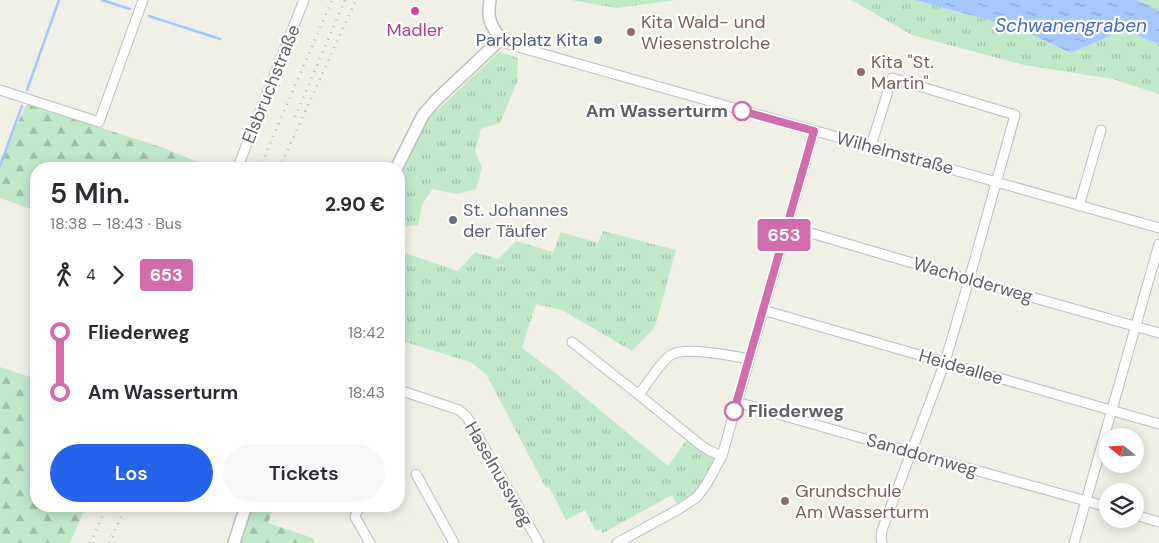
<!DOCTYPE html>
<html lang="de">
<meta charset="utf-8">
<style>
body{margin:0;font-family:"DM Sans",sans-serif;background:#f7f7f7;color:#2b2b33;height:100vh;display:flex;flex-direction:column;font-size:19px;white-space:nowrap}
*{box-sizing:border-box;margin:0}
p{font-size:16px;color:#7c7c81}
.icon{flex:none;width:28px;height:28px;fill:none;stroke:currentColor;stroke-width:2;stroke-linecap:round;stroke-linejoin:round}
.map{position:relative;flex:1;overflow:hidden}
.details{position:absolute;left:30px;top:162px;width:375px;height:350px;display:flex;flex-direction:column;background:#fff;border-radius:20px;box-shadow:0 2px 12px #0003}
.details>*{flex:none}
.badge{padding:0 10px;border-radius:4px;font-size:18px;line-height:32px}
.needle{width:32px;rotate:288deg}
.tools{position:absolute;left:1099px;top:428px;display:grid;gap:10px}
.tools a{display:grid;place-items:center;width:45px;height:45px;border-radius:50%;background:#fff;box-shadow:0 2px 12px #0003;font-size:25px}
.map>.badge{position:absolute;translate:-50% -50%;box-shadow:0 0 0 2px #fff}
.legs{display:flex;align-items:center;gap:8px;height:55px;padding:0 20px;font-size:16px}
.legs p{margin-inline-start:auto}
.headline{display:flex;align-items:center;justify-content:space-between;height:85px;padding:0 20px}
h1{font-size:28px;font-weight:600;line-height:38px}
.button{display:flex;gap:10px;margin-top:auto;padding:10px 20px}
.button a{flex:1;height:58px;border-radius:30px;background:#2563eb;color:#fff;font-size:20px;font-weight:600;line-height:58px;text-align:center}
.button a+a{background:#f7f7f7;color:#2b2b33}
ul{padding:0 20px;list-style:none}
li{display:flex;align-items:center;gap:18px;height:60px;font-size:19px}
li i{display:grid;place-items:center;width:8px;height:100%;margin:0 6px;background:currentColor}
li i::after{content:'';width:12px;height:12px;margin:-6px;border:4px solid;border-radius:50%;background:#fff}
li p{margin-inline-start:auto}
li:first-child i{background:linear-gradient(#0000 50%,currentColor 0)}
li:last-child i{background:linear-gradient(currentColor 50%,#0000 0)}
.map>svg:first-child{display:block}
</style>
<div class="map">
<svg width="1159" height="543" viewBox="0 0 1159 543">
<defs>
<pattern id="forest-firs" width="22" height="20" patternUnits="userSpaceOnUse" patternTransform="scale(1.25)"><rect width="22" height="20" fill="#c2e8ca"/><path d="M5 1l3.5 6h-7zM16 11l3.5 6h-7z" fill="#a1bfa8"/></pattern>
<pattern id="park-tufts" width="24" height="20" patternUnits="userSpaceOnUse" patternTransform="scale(1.25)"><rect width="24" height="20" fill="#c2e8ca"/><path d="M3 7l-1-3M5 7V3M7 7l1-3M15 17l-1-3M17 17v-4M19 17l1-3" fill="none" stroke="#a1bfa8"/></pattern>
<pattern id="water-ripples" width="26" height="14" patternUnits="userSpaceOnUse" patternTransform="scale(1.25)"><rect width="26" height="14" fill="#a7c7ff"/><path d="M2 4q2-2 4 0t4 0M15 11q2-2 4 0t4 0" fill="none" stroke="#8ba5d2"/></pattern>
</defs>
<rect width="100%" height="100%" fill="#f0f0e6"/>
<g fill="url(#forest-firs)">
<path d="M27 104 164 148 213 169H36V211L0 198V160Z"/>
<path d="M0 367 36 379V506H86L70 543H0Z"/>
<path d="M249 506H274L268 523 313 538 315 543H238Z"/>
</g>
<g fill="url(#park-tufts)">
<path d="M571 0H676L617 8Z"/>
<path d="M850 0H915L1017 28 1071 53 1123 30 1159 44V94L1113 79 1024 65 912 35 855 2Z"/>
<path d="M1137 0H1159V11Z"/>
<path d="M499 52 518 58 517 82 500 123 481 129 475 151 482 168 476 189 457 194 432 189 422 205 418 225 399 227V176L427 120Z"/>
<path d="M603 231 676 250 655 327 632 351 562 310 536 304 522 348 549 368 668 466 689 437 722 456 706 485 679 509 672 495 603 533 601 529 596 531 585 510 566 520 549 487 546 488 486 374 470 362 399 340V251L458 271 475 252 498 259 516 241 553 252 561 232 598 243Z"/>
</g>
<path fill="url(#water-ripples)" d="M915 0H1137L1159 11V44L1123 30 1071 53 1017 28Z"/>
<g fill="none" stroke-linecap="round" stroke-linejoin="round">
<g stroke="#a7c7ff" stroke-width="2.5">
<path d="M102 0 130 9"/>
<path d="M149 16 220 39"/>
<path d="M27 90 59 0"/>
<path d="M0 166 22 106"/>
</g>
<defs>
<g id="minor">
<path d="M501 39 508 44 1159 228"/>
<path d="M0 90 99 122 143 0"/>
<path d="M871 146 892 78 1015 115 969 280 945 362 882 530 881 537 882 543"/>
<path d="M237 169 304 0"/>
<path d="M1079 206 1101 130"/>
<path d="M787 226 960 277 1159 333"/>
<path d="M763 310 1159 424"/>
<path d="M572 342 639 395"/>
<path d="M399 390 459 410 467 417 539 543"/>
<path d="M737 402 910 452 1108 507"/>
<path d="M722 456 710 451 702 446 639 395C646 385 662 360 671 355 684 346 733 356 749 359"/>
<path d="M416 474 454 543"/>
<path d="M359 506 355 517 370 543"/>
<path d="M1135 515 1159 522"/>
<path d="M617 543 679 509 697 497 706 485 722 456 814 131"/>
<path d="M1074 543 1159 244"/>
</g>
<g id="tertiary">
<path d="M396 169 423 115 437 99 501 39C490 25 487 18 490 0"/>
<path d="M234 543 246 506"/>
</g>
</defs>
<use href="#minor" stroke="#bdbec5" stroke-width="11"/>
<use href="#tertiary" stroke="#bdbec5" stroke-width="14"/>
<use href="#minor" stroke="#fff" stroke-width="9"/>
<use href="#tertiary" stroke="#fff" stroke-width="11"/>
<g stroke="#b9b9ba" stroke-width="2.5" stroke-dasharray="1 6" stroke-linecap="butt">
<path d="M295 117 345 0"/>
<path d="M259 169 332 0"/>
<path d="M279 169 356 0"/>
<path d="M90 543 107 506"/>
<path d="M109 543 126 506"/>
</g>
</g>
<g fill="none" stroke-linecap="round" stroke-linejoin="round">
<defs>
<path id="line-1" d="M734 411 814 131 742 111"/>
</defs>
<use href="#line-1" stroke="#fff" stroke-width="11"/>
<use href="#line-1" stroke="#d06daa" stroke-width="8"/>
</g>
<circle fill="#d1479c" stroke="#fff" stroke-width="2" cx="415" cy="11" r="5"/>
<g fill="#8d6e63" stroke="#fff" stroke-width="2">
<circle cx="631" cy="32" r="5"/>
<circle cx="861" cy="72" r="5"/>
<circle cx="785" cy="501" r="5"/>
</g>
<circle fill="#5c6f8a" stroke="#fff" stroke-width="2" cx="598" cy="40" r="5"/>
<g fill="#fff" stroke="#d06daa" stroke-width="2.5">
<circle cx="742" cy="111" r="9"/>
<circle cx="734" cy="411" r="9"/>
</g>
<circle fill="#6b7280" stroke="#fff" stroke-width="2" cx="453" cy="220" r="5"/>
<g text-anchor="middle" stroke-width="4.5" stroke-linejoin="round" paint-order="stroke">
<g font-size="18" fill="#785e54" stroke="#fff" text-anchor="start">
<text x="641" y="28">Kita Wald- und<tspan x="641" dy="21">Wiesenstrolche</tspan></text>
<text x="871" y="68">Kita "St.<tspan x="871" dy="21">Martin"</tspan></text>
<text x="795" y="497">Grundschule<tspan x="795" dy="21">Am Wasserturm</tspan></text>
</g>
<g font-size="18" fill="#b23c85" stroke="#fff">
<text x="415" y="36">Madler</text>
</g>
<g font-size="18" fill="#4e5e75" stroke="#fff" text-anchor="end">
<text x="588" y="46">Parkplatz Kita</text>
</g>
<g font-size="18" fill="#5d6067" stroke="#fff">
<text transform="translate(271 84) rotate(-68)" y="6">Elsbruchstraße</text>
<text transform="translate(895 153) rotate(15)" y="6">Wilhelmstraße</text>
<text transform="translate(973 280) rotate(16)" y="6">Wacholderweg</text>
<text transform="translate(961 367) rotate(16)" y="6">Heideallee</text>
<text transform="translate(922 455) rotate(16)" y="6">Sanddornweg</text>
<text transform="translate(499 474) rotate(60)" y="6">Haselnussweg</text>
</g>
<g font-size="18" font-weight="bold" fill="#5d6067" stroke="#fff" text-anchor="end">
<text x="728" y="117">Am Wasserturm</text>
<text x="748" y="417" text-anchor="start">Fliederweg</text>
</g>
<g font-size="18" fill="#5b616d" stroke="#fff" text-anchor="start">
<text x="463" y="216">St. Johannes<tspan x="463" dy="21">der Täufer</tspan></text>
</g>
<g font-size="19" font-style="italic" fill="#4569c7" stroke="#fff">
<text x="1071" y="32">Schwanengraben</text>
</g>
</g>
</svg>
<div class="tools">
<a><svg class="needle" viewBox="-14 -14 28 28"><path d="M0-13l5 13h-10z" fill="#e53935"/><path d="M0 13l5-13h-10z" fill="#7c7c81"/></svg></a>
<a><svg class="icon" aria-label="layers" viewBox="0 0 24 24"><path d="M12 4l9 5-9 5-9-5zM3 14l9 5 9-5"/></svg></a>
</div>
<b class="badge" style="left:784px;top:235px;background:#d06daa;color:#fff">653</b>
<section class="details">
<div class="headline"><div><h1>5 Min.</h1><p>18:38 – 18:43 · Bus</p></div><b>2.90 €</b></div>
<div class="legs"><svg class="icon" aria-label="walk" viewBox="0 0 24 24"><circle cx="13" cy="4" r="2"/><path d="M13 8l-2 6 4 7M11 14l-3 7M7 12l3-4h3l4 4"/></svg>4<svg class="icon" aria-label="forward" viewBox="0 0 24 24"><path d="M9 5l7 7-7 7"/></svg><b class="badge" style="background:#d06daa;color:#fff">653</b></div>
<ul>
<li><i style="color:#d06daa"></i><b>Fliederweg</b><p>18:42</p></li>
<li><i style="color:#d06daa"></i><b>Am Wasserturm</b><p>18:43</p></li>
</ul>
<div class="button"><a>Los</a><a>Tickets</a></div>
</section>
</div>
